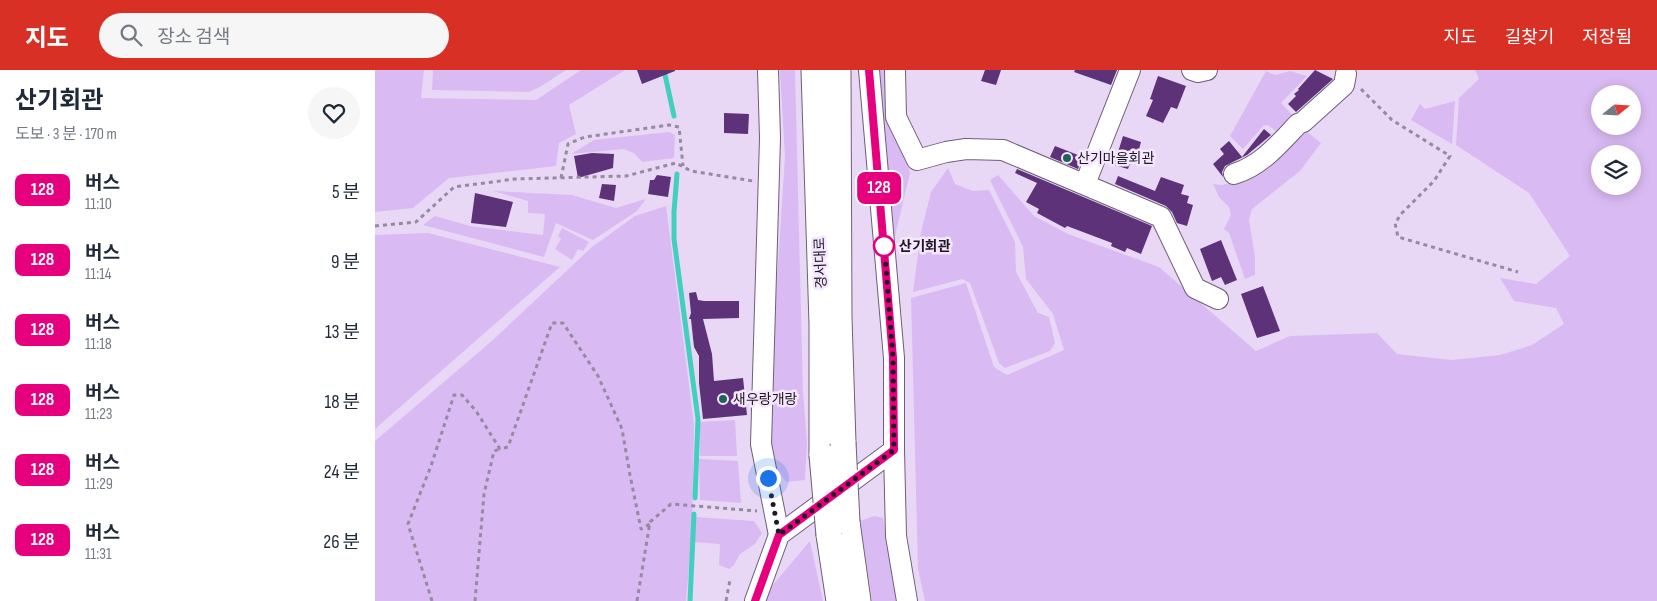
<!DOCTYPE html>
<html lang="ko">
<meta charset="utf-8">
<style>
body{margin:0;font-family:"Sofia Sans Condensed","Noto Sans KR",sans-serif;background:#f6f6f7;color:#1f2937;height:100vh;display:flex;flex-direction:column;font-size:19px;white-space:nowrap}
*{box-sizing:border-box;margin:0}
p{font-size:16px;color:#747a83}
.icon{flex:none;width:28px;height:28px;fill:none;stroke:currentColor;stroke-width:2;stroke-linecap:round;stroke-linejoin:round}
.map{position:relative;flex:1;overflow:hidden}
.details{display:flex;flex-direction:column;background:#fff;width:375px}
.details>*{flex:none}
.badge{padding:0 10px;border-radius:8px;font-size:18px;line-height:32px}
.needle{width:32px;rotate:72deg}
.controls{position:absolute;left:1216px;top:15px;display:grid;gap:10px}
.controls a{display:grid;place-items:center;width:50px;height:50px;border-radius:50%;background:#fff;box-shadow:0 2px 12px #0003;font-size:25px}
.you{position:absolute;width:25px;height:25px;margin:-12px;border:4px solid #fff;border-radius:50%;background:#1a73e8;box-shadow:0 0 0 8px #1a73e833}
.map>.badge{position:absolute;translate:-50% -50%;box-shadow:0 0 0 2px #fff}
.round{display:grid;place-items:center;flex:none;width:52px;height:52px;border-radius:26px;background:#f6f6f7}
.summary{display:flex;align-items:center;justify-content:space-between;height:85px;padding:0 15px}
h1{font-size:24px;font-weight:700;line-height:38px}
ul{padding:0;list-style:none}
li{display:flex;align-items:center;gap:15px;height:70px;padding:0 15px}
li div{flex:1}
li b{display:block;font-size:19px}
li em{font-style:normal}
li .badge{min-width:55px;font-weight:700;text-align:center}
header{display:flex;align-items:center;gap:30px;box-sizing:border-box;height:70px;padding:0 25px;background:#d93025;color:#fff}
header strong{font-size:24px}
nav{display:flex;gap:28px;margin-inline-start:auto;font-size:18px}
.search{width:350px;height:45px;background:#f6f6f7;display:flex;align-items:center;gap:12px;box-sizing:border-box;padding:0 18px;border-radius:28px;color:#747a83;font-size:19px}
main{display:flex;flex:1;min-height:0}
.map>svg:first-child{display:block}
</style>
<header>
<strong>지도</strong>
<div class="search"><svg class="icon" aria-label="search" viewBox="0 0 24 24"><circle cx="10" cy="10" r="6"/><path d="M15 15l6 6"/></svg>장소 검색</div>
<nav><a>지도</a><a>길찾기</a><a>저장됨</a></nav>
</header>
<main>
<section class="details">
<div class="summary"><div><h1>산기회관</h1><p>도보 · 3 분 · 170 m</p></div><a class="round"><svg class="icon" aria-label="heart" viewBox="0 0 24 24"><path d="M12 20l-8-8c-3-5 5-10 8-4 3-6 11-1 8 4z"/></svg></a></div>
<ul>
<li><span class="badge" style="background:#e6007e;color:#fff">128</span><div><b>버스</b><p>11:10</p></div><em>5 분</em></li>
<li><span class="badge" style="background:#e6007e;color:#fff">128</span><div><b>버스</b><p>11:14</p></div><em>9 분</em></li>
<li><span class="badge" style="background:#e6007e;color:#fff">128</span><div><b>버스</b><p>11:18</p></div><em>13 분</em></li>
<li><span class="badge" style="background:#e6007e;color:#fff">128</span><div><b>버스</b><p>11:23</p></div><em>18 분</em></li>
<li><span class="badge" style="background:#e6007e;color:#fff">128</span><div><b>버스</b><p>11:29</p></div><em>24 분</em></li>
<li><span class="badge" style="background:#e6007e;color:#fff">128</span><div><b>버스</b><p>11:31</p></div><em>26 분</em></li>
</ul>
</section>
<div class="map">
<svg width="1282" height="531" viewBox="0 0 1282 531">
<rect width="100%" height="100%" fill="#e8d8f6"/>
<g fill="#dabaf3" fill-rule="evenodd">
<path d="M0 0H49L46 28 161 30 206 0H250L194 35 201 64 184 73 181 96 74 108 38 138 0 142Z"/>
<path d="M58 0H191L165 17 154 22 57 20Z"/>
<path d="M405 0H420L428 322 432 373 430 410 412 412 399 398 392 365 410 87Z"/>
<path d="M503 0H511L529 83 535 103 520 166 514 165Z"/>
<path d="M1100 0H1282V531H550L543 499 536 228 591 213 619 297 632 305 689 280 678 244 651 209 648 177 615 110 623 105 659 146 693 164 784 197 881 281 915 266 1002 263 1022 284 1076 290 1125 285 1157 275 1189 254 1181 238 1139 231 1125 208 1161 214 1195 186 1154 123 1081 75 1084 28 1104 9ZM1225 24H1258V56H1225ZM1225 84H1258V116H1225Z"/>
<path d="M891 1 900 5 915 1 932 6 906 33 922 50 907 66 893 55 888 56 868 79 855 66Z"/>
<path d="M1080 31 1077 74 1036 50 1045 34 1050 39Z"/>
<path d="M925 56 946 73 925 101 877 139 874 150 880 187V205L870 209 854 163 849 159 856 145 854 137 844 127 838 114 847 115 862 111Z"/>
<path d="M294 62 300 65 299 88 267 92 259 83 248 79 196 84 219 70Z"/>
<path d="M573 98 580 114 598 121 614 120 640 172 641 202 663 243 674 247 680 273 675 281 630 298 624 293 595 213 587 209 538 222 546 162 556 122Z"/>
<path d="M118 121 197 125 241 138 271 129 262 141 218 170 181 153 169 187 48 155 60 146 95 156 168 165 170 144 153 143V131Z"/>
<path d="M291 136 319 354 317 461 311 531H0V371L119 269 217 177 260 146Z"/>
<path d="M187 158 214 172 208 181 203 179 197 190 180 179 186 169 183 166Z"/>
<path d="M53 163 185 197 0 359V165Z"/>
<path d="M360 350 362 386H325V352Z"/>
<path d="M324 389 363 391 366 433 325 430Z"/>
<path d="M499 446 508 448 522 531H497L485 451Z"/>
<path d="M321 447 379 451 387 463 380 474 365 484 359 495 354 499 344 495 345 474 318 472Z"/>
<path d="M435 471 448 531H389L391 523Z"/>
</g>
<g fill="none" stroke-linecap="round" stroke-linejoin="round">
<g stroke="#43cfbd" stroke-width="5">
<path d="M289 0 299 46"/>
<path d="M302 104 299 142V169L323 349 320 428"/>
<path d="M315 531 319 444"/>
</g>
</g>
<g fill="#5d3279">
<path d="M262 0H300V1L267 14Z"/>
<path d="M610 0H626L621 15 606 11Z"/>
<path d="M700 0H742L736 15 699 2Z"/>
<path d="M940 0 958 9 921 42 913 34 921 26 919 24 924 20 923 19Z"/>
<path d="M783 6 811 16 802 39 796 37 788 53 771 46 778 30 775 29Z"/>
<path d="M349 43 374 44 373 64 349 63Z"/>
<path d="M889 59 896 65 872 85 850 96 847 102 848 107 838 94 849 84 845 79 854 71 867 87Z"/>
<path d="M748 66 766 72 762 87 758 85 753 99 739 95Z"/>
<path d="M680 76 708 87 703 99 675 87Z"/>
<path d="M217 83 239 84 238 98 203 108 199 86Z"/>
<path d="M642 99 777 156 766 184 752 178 750 182 736 176 737 173 692 156 690 158 662 143 664 139 651 132 662 113 640 103Z"/>
<path d="M282 105 296 107 293 127 273 124 275 110H279Z"/>
<path d="M743 106 780 121 786 107 809 115 806 124 814 126 812 133 818 135 812 156 802 153 797 142 791 136 740 114Z"/>
<path d="M227 114 241 115 239 131 224 128Z"/>
<path d="M100 123 138 132 131 157 96 153Z"/>
<path d="M846 170 862 210 850 215 846 207 837 211 825 179Z"/>
<path d="M888 216 905 261 882 268 866 224Z"/>
<path d="M321 222 323 230 329 231H364V248L328 249 337 284 339 311 368 308 372 345 328 349 324 313V286L319 277 316 249H314L316 243 314 223Z"/>
</g>
<g fill="none" stroke-linecap="round" stroke-linejoin="round">
<defs>
<g id="minor">
<path d="M393 0 395 68 386 374 404 465"/>
<path d="M520 0 521 47 542 90 571 82 591 79 628 80 786 147 820 218 843 229"/>
<path d="M817 0 823 2 832 0"/>
<path d="M859 104C886 96 904 74 923 54L928 52 969 15 971 4"/>
<path d="M710 114 755 0"/>
<path d="M519 380 521 466 532 531"/>
<path d="M380 531 404 465 519 380V288L494 0"/>
</g>
<g id="major">
<path d="M439 0 447 254V385"/>
<path d="M463 0 464 248 468 373"/>
<path d="M472 452 483 531"/>
<path d="M454 465 464 531"/>
</g>
</defs>
<use href="#minor" stroke="#6d5f79" stroke-width="22"/>
<use href="#major" stroke="#6d5f79" stroke-width="27"/>
<g stroke="#958a9f" stroke-width="3" stroke-dasharray="4 4" stroke-linecap="butt">
<path d="M986 19 1017 50 1075 86 1059 111 1027 143 1020 153 1023 167 1143 202"/>
<path d="M186 108 193 74 210 67 294 55 304 57 308 96"/>
<path d="M0 156 41 152 79 117 140 109 251 106 301 93 316 101 378 111"/>
<path d="M57 531 33 454 56 396 79 325H87L101 341 125 379 133 377 177 253H188L223 306 247 359 255 405 266 459 275 454"/>
<path d="M100 531 109 424 119 381 125 379"/>
<path d="M262 531 275 452 296 434 382 441"/>
<path d="M351 531 355 510"/>
</g>
<use href="#minor" stroke="#fff" stroke-width="20"/>
<use href="#major" stroke="#fff" stroke-width="25"/>
<defs>
<g id="major-bridge">
<path d="M468 373 472 452"/>
<path d="M447 385 454 465"/>
</g>
</defs>
<use href="#major-bridge" stroke="#6d5f79" stroke-width="27" stroke-linecap="butt"/>
<use href="#major-bridge" stroke="#fff" stroke-width="25"/>
</g>
<g fill="none" stroke-linecap="round" stroke-linejoin="round">
<defs>
<path id="line" d="M380 531 404 465 519 380 518 288 494 0"/>
</defs>
<use href="#line" stroke="#fff" stroke-width="11"/>
<use href="#line" stroke="#e6007e" stroke-width="8"/>
<path stroke="#1e1822" stroke-width="5" stroke-dasharray="0 9" d="M393 408 404 465 519 380 518 288 509 173V176"/>
</g>
<g fill="#196359" stroke="#f4e7ff" stroke-width="2">
<circle cx="692" cy="88" r="5"/>
<circle cx="348" cy="329" r="5"/>
</g>
<circle fill="#fff" stroke="#e6007e" stroke-width="2.5" cx="509" cy="176" r="10"/>
<g text-anchor="middle" stroke-width="5" stroke-linejoin="round" paint-order="stroke">
<g font-size="14" fill="#1e1822" stroke="#f4e7ff" text-anchor="start">
<text x="702" y="93">산기마을회관</text>
<text x="358" y="334">새우랑개랑</text>
</g>
<g font-size="14" font-weight="bold" fill="#1e1822" stroke="#f4e7ff" text-anchor="start">
<text x="524" y="181">산기회관</text>
</g>
<g font-size="14" fill="#1e1822" stroke="#f4e7ff">
<text transform="translate(445 193) rotate(-92)" y="5">경서대로</text>
</g>
</g>
</svg>
<div class="controls">
<a><svg class="needle" viewBox="-14 -14 28 28"><path d="M0-13l5 13h-10z" fill="#e53935"/><path d="M0 13l5-13h-10z" fill="#747a83"/></svg></a>
<a><svg class="icon" aria-label="layers" viewBox="0 0 24 24"><path d="M12 4l9 5-9 5-9-5zM3 14l9 5 9-5"/></svg></a>
</div>
<div class="you" style="left:393px;top:408px"></div>
<b class="badge" style="left:504px;top:118px;background:#e6007e;color:#fff">128</b>
</div>
</main>
